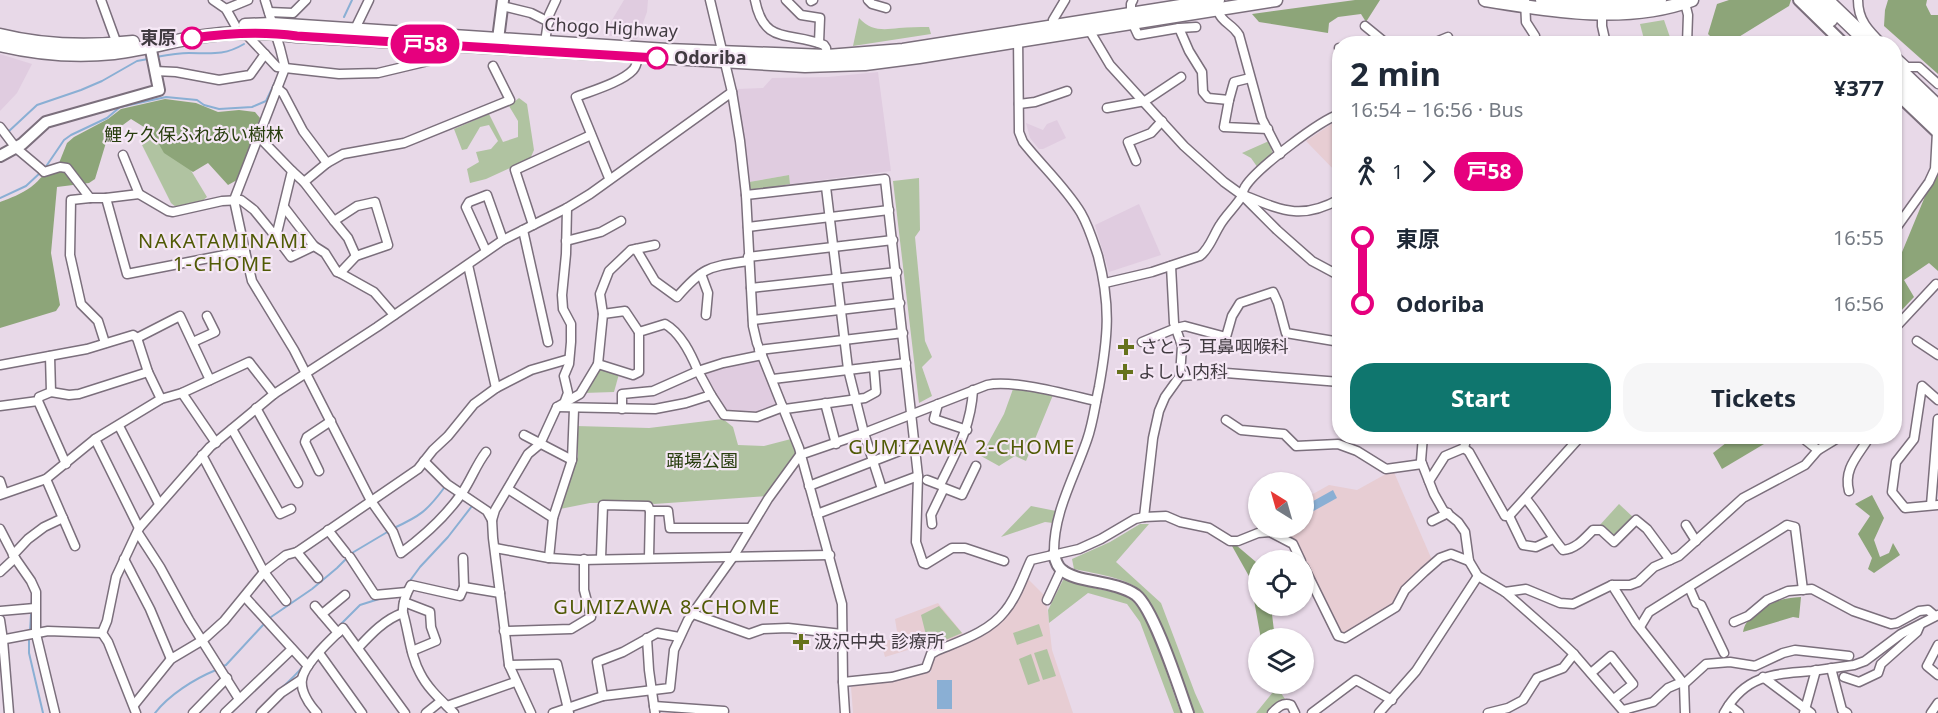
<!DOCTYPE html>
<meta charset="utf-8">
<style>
body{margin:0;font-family:"Noto Sans","Noto Sans JP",sans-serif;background:#f6f6f7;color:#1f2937;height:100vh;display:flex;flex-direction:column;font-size:22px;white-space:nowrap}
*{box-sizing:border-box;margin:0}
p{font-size:20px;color:#747a83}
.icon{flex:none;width:33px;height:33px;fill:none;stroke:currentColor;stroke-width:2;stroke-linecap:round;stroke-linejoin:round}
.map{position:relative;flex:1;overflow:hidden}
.sheet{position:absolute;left:1332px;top:36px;width:570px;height:408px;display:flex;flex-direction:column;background:#fff;border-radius:24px;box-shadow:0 2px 4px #0004}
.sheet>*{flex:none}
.badge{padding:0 12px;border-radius:20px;font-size:21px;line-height:39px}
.needle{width:39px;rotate:323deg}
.fabs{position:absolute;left:1248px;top:472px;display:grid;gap:12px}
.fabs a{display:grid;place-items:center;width:66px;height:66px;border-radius:50%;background:#fff;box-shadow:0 2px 4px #0004;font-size:30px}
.map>.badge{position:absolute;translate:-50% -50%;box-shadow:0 0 0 3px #fff}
.legs{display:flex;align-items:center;gap:9px;height:66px;padding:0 18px;font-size:20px}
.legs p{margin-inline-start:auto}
.overview{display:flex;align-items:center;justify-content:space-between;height:102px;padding:0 18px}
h1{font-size:33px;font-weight:700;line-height:45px}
.action{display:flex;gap:12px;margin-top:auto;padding:12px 18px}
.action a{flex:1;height:69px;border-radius:24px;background:#0f766e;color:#fff;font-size:24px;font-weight:700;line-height:69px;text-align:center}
.action a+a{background:#f6f6f7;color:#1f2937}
ul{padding:0 18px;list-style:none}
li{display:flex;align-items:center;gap:21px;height:66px;font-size:22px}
li i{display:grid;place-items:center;width:9px;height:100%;margin:0 8px;background:currentColor}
li i::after{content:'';width:15px;height:15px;margin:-8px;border:4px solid;border-radius:50%;background:#fff}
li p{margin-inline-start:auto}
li:first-child i{background:linear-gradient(#0000 50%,currentColor 0)}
li:last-child i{background:linear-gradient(currentColor 50%,#0000 0)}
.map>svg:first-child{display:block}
</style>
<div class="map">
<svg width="1938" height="713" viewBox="0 0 1938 713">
<rect width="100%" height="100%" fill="#e8d9e8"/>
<g fill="#e0cce0">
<path d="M624 0H648L647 12 637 39 603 35Z"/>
<path d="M0 54 32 64 17 93 0 111Z"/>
<path d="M878 72 891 171 790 184 789 175 749 182 737 89 763 88 772 78 828 77Z"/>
<path d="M1057 120 1066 138 1043 149H1039L1030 138 1026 123 1043 130 1047 124Z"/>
<path d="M1139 204 1161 255 1109 272 1095 225Z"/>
<path d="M759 359 779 406 757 414 725 412 705 374 730 365Z"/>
</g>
<g fill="#e7cdd3">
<path d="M1339 119V175L1306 141Z"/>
<path d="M1393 470 1432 560 1400 590 1393 604 1342 634 1338 632 1294 539 1286 536V533L1304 528 1310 521 1304 508V499L1329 485 1357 490Z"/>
<path d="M1026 577 1046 597 1052 650 1073 713H853L851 687 931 672 929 653 924 645 885 657 881 642 898 638 895 619 938 603 968 640 1000 622Z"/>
</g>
<g fill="#b0c3a1">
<path d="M859 18C871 31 883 30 899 28 909 27 919 27 929 27L931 34 853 46Z"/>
<path d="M1664 20 1672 43H1645L1640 24Z"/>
<path d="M519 98 527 104 534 150 530 159 486 179 470 183 467 169 479 162 476 152 491 149 498 141 489 125 480 127 467 149 462 150 454 129 489 114 503 142 518 137V121L509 106Z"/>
<path d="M166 129 207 197 201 202 177 208 171 203 142 145Z"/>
<path d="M1269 141 1273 155 1258 168 1251 158 1242 153Z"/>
<path d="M789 175 790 184 750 191 749 182Z"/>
<path d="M919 178 920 230 915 237 925 341 932 357 922 367 932 396 919 403 893 181Z"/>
<path d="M599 368 619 374 614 392 583 393Z"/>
<path d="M1013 389 1053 395 1026 461 1015 456 999 466 981 456 1004 414Z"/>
<path d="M723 419 733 427 738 445 764 446 791 439 797 454 767 496 654 504 647 502 590 503 560 509 578 456 576 426 649 428Z"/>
<path d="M1619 504 1634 518 1616 536H1611L1599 526Z"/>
<path d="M1031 506 1056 511 1053 523 1045 522 1001 537Z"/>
<path d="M1140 524H1149L1116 562 1161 603 1195 693 1204 713H1195C1184 686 1157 601 1136 587 1121 577 1092 573 1074 569L1072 559 1110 542Z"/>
<path d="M1063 580C1073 579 1081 585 1090 587 1103 591 1118 591 1130 599 1150 613 1171 688 1181 713H1174L1140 622 1127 604 1088 593 1049 623 1048 610Z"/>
<path d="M939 606 962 633 929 647 921 615Z"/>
<path d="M1039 624 1043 636 1017 645 1013 633Z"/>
<path d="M1047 649 1056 676 1043 680 1034 653Z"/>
<path d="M1031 654 1040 681 1028 685 1019 659Z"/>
<path d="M1277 687 1285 699 1277 702 1268 713H1256Z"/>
</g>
<g fill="#8da579">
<path d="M1355 0H1380L1366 22 1361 14 1338 17 1329 23 1328 33 1259 22 1252 14Z"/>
<path d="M1729 0H1791L1789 6 1729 43H1713L1714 40 1708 34 1717 4Z"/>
<path d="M1888 0H1927L1926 5 1931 15H1938V74L1884 26 1885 10Z"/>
<path d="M165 99 196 103 218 112 239 110 255 112 260 118 237 180 228 185 208 163 193 172 164 153 152 132 131 119 108 136 95 179 89 183 57 187 51 253 60 305 56 311 0 328V202C11 198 21 194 31 187 43 178 41 173 57 168L67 143 74 137 108 119 121 109Z"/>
<path d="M1938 175V271L1929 263 1904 280 1914 297 1899 313 1895 311 1894 255 1900 257 1926 194Z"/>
<path d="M1735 436 1767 437 1764 444 1722 469 1713 453Z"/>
<path d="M1872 495 1884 518 1874 540 1880 557 1889 553 1893 543 1900 555 1874 573 1868 569 1872 558 1858 534 1870 516 1855 504Z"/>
<path d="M1236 545 1256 562 1258 566V606H1271L1275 639H1261L1250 578 1232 546Z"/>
<path d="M1801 597 1799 618 1793 617 1743 632C1746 619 1749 622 1757 614 1771 601 1783 598 1801 597Z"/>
</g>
<g fill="#8aafd4">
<path d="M1333 490 1337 498 1310 513 1306 505Z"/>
<rect x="937" y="680" width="15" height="29"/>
</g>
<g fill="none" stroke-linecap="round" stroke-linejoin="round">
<g stroke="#8aafd4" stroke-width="2">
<path d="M344 17 352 0"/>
<path d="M156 57C167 55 179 53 189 53 210 53 224 56 244 44"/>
<path d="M6 131 8 132 37 105 81 90 102 81 137 61 148 59"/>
<path d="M45 168 64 140 71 135 107 118 120 107 166 97 197 100 204 105 219 109 252 107 266 101 277 78"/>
<path d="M0 198 26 186 41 172"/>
<path d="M394 528C420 516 427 511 444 488"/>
<path d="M409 582 420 567 448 537 472 506"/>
<path d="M271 617 312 589 337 568 352 553 389 531"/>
<path d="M338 627 360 605 382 598"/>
<path d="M30 631 32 598"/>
<path d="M29 637V653L43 713"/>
<path d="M221 667 226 665 263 625"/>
<path d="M155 713C169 695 194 679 216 670"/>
<path d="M256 713C271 695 290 683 304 665"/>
</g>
<defs>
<g id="street">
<path d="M101 0 117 44"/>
<path d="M213 0 226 9 235 25"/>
<path d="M265 0 280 48 285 68 234 200 245 251 252 281 294 350 371 501 393 532 401 553C424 536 446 516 462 493 471 480 476 465 486 452"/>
<path d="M710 0 732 92 740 141 746 195 753 326 757 343 799 448 842 604 843 682 845 713"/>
<path d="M755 0C764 46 790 31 824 45L826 48 827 56"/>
<path d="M786 0 801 15 820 18 819 43"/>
<path d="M868 0 872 4 886 8"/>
<path d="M1525 0 1526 22 1535 36 1536 44"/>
<path d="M1858 0C1858 20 1868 30 1882 44"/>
<path d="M811 1 813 0"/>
<path d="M1685 3 1688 15 1687 44"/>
<path d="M502 6 531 13 549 22"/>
<path d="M1216 6C1222 25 1231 22 1239 35L1262 119 1280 154"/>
<path d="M226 9 248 0"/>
<path d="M269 12 293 13 306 0"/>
<path d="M1131 13V4L1133 0"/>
<path d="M1602 13V26L1606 44"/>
<path d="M1132 22 1138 35 1179 28 1189 51 1202 72 1203 92 1208 98 1229 100"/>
<path d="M1054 25 1053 20 1065 0"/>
<path d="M1365 26 1387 44"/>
<path d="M1088 28 1110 65 1184 146 1224 182 1242 195 1277 230 1312 261 1340 276"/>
<path d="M1179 28 1196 27"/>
<path d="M355 29 369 0"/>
<path d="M244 32 277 67 285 68 339 74 378 73 441 58 446 45"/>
<path d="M1018 36 1019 132 1023 142C1042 166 1066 188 1081 213 1089 227 1093 241 1098 256 1111 306 1108 337 1099 387 1095 405 1093 423 1087 440 1074 478 1053 513 1054 554"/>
<path d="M545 42 549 15 556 0"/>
<path d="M1431 44 1448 37"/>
<path d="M1339 48H1340"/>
<path d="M1894 55 1907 67H1919L1938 84"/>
<path d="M155 71 176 72 219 80 250 75 265 54"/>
<path d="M1250 78 1234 82 1229 100 1224 127 1268 129"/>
<path d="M277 88 283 93 303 131 327 163"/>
<path d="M1019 104 1035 102 1067 91"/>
<path d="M1107 108 1145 101 1181 77"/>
<path d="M0 127 16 148 41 169 44 172 60 167 67 168 90 198H106L139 194 168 211 173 212 222 201 241 200 254 210 276 237 292 171 258 136"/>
<path d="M123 155 139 194"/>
<path d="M1136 161 1128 142 1151 133 1162 121"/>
<path d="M609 178 576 97C591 91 622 82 633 70 637 66 637 61 638 56"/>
<path d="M304 182 327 163 343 154 404 143 510 100 493 66"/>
<path d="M826 187 848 369 864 433 882 489"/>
<path d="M746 195 885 179 918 476 916 542 923 563 926 564 952 548H965L1004 561"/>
<path d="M1246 196C1283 211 1302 220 1340 199"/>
<path d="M90 198 71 200 70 255 81 304 98 321 105 343"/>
<path d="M106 198 127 274 245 251"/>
<path d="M284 207 314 246"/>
<path d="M334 221 348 238 356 256"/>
<path d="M533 225 515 170 591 135"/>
<path d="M748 227 889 210"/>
<path d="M523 230 548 342"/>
<path d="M1894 231 1929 182 1935 169 1937 132"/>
<path d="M276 237 291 257 314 246 325 253 337 272 340 273 356 256 388 245 375 202 357 206 334 221 304 182 292 171"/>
<path d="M566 241 601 232 621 221"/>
<path d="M636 249 655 281 677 297C704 266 709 267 748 261"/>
<path d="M486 251 466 207 469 202 487 195 503 240"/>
<path d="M748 257 893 240"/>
<path d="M468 265 496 388"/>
<path d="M340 273 374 292 394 315"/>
<path d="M701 274 708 293 706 315"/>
<path d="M1105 283 1152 272 1200 256C1210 248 1213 236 1220 225 1226 215 1236 206 1242 196 1243 193 1243 190 1245 187 1256 169 1320 120 1340 114"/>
<path d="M751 288 897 272"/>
<path d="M603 314 600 294 609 271 631 250 655 245"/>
<path d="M753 320 900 303"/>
<path d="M1894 329 1936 284"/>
<path d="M137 338 180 316 210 380"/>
<path d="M1917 341 1938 355"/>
<path d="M193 342 215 332 207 316"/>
<path d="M1142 342 1176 328 1185 326 1226 337 1232 316 1240 303 1273 292 1278 303 1286 333 1340 342"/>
<path d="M759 350 903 333"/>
<path d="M598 364 603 314 625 311 639 332"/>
<path d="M0 365 87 349 133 335 137 338 148 372 161 399"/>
<path d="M1180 376 1226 373 1340 382"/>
<path d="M773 379 906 363"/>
<path d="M51 392 69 395 79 394 148 372"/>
<path d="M182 393 216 443"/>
<path d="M711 395 724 415 757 417 783 407"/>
<path d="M1938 400 1922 386 1914 439 1896 462 1892 492 1905 508 1938 505"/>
<path d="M38 401 66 464"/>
<path d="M565 401 568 393 564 376 569 364 571 342V324L563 309 562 295 566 254 567 208"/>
<path d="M825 403 836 444"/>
<path d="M938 404 934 419 967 430"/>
<path d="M0 406 38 401 39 397 51 392 50 356"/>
<path d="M557 407 655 409 686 403 711 395 698 371 723 363 762 355"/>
<path d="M256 408 298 483"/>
<path d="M785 409 865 398 876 392 874 367"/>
<path d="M1226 420 1241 430 1284 434 1296 446 1338 444 1357 451 1386 469 1422 464"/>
<path d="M119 426 159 504"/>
<path d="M232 429 280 514 291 509"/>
<path d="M524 435 572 460"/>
<path d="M1423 436 1421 461 1434 494 1443 510 1458 522 1465 532 1469 561 1478 576 1505 592 1556 637 1574 654 1625 713"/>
<path d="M1794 436 1804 439 1818 450"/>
<path d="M95 439 139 528"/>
<path d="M1464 448 1469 452 1505 516H1509L1581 436"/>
<path d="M202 455 264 572 286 601"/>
<path d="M424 461 447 484 487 511 492 520"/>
<path d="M319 471 305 442 307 437 331 421"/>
<path d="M46 479 75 546"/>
<path d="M927 480 940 485C956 452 971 427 973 390"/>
<path d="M0 481 4 493"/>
<path d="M1429 481 1445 456 1464 448 1467 436"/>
<path d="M809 486 915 445"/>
<path d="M508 489 553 518"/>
<path d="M1849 491C1843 468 1859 455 1870 436"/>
<path d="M0 495 46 479 95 439 161 399 182 393 249 362 274 394"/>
<path d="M1526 499C1540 515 1549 534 1563 550 1576 549 1584 539 1593 530H1601L1614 542 1636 520 1647 529 1670 560"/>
<path d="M1931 505 1938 419"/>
<path d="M650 511H668L670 528H749"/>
<path d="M817 514 918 476"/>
<path d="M1509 516 1523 545 1536 547 1553 539"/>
<path d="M1144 517 1153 438 1159 411 1165 397 1180 376 1182 346 1174 323 1171 266"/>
<path d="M1432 521 1448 513"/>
<path d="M932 524 931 515 944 488 962 495 976 466"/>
<path d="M1686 525 1696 541"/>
<path d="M0 529 15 558 31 581 36 592V634L55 713"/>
<path d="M328 530 346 553"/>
<path d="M138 533 160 567 189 620 239 699"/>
<path d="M495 548 549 558 581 560 830 555"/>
<path d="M297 552 318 578"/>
<path d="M13 555 28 539 44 527 63 518"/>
<path d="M350 557 375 595 407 592"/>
<path d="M463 558 464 587"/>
<path d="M549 558 553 518 572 460 574 409"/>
<path d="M601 558 603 505 648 506 650 511 649 557"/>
<path d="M124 559 150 609 171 659"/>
<path d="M1304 567 1338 636 1345 638 1396 607 1405 590 1424 572 1440 558 1451 554 1469 561"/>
<path d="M0 572 15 558"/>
<path d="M1612 585 1636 623 1684 684 1685 713"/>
<path d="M1689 587 1696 603 1701 605 1724 653"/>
<path d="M1505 592 1526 589 1560 603 1573 604 1612 585H1630L1638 582 1654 567 1679 556 1743 498 1805 465 1818 450 1841 436"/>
<path d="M245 597 308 666"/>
<path d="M1047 600 1061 570"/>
<path d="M404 602 430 612 431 627 436 641 412 651"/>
<path d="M315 606 338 633"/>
<path d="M0 611 35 608"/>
<path d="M322 614 345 595"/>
<path d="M693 614 749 634 763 629 788 628 842 634"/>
<path d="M0 620 3 640 9 713"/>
<path d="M1734 622 1748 616 1767 600 1788 591 1812 589 1853 611 1891 624 1897 623 1919 611 1928 610 1935 616"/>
<path d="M1640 627 1649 612 1787 525 1795 527 1803 590"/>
<path d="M504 631 571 629 591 617 584 590V559"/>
<path d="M102 633 107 621 116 577 139 528 210 447 274 394 377 327 503 240 567 208 590 194 732 92"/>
<path d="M102 633 108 642 136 713"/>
<path d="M647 638 649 670 655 713"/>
<path d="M0 640 48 631 102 633"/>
<path d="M1938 645 1927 666 1938 675"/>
<path d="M358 648C371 634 385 619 403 613"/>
<path d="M319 653 362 713"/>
<path d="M509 665 557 664 569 713"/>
<path d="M1831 668 1842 710 1847 713"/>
<path d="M1591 673 1611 656 1633 684 1614 699"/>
<path d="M1763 677 1811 713"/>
<path d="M1844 677 1859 682 1878 673 1881 664 1917 632 1920 625"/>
<path d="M843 682 892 677 926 668 931 654 936 651C960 641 989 632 1005 611 1017 597 1023 577 1031 560L1079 549 1101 539 1135 519 1144 517 1166 516 1180 522 1209 528 1230 541H1238L1258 533 1270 532 1293 544 1301 561"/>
<path d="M1684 684 1706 664 1730 662 1755 666 1783 653 1795 650 1849 656"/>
<path d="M603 696 597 662 623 652 657 633 679 637"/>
<path d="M134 705 171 659 203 640 224 621 264 572 286 555 297 552 418 469 433 450 448 436 474 404 496 388 531 370 569 359"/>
<path d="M1729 705 1739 713"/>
<path d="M447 706 515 682"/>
<path d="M654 706 724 711"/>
<path d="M1623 710 1653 702 1668 688 1682 682"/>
<path d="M193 713 227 678"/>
<path d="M225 713 292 649"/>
<path d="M261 713 281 693 302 679"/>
<path d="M317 713C309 704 300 692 302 679 305 663 331 639 343 628L405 713"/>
<path d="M426 713 441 701"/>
<path d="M454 713C442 701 428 689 420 673 410 655 409 633 403 613 402 603 406 594 411 585L460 596 464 587 500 593"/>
<path d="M531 713 509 665 493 538 492 520 495 510 528 454 540 444 557 407 580 394 598 364 633 375 639 372V332L665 324C681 333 691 354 698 371L653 391 622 394V409"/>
<path d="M553 713 603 696 670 688 674 650 688 620 733 557 768 499 800 455 864 433 987 385C1012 379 1069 395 1096 401"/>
<path d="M1272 713C1278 707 1283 702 1291 705L1295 713"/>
<path d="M1312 713 1356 680 1392 700"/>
<path d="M1379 713 1416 671 1478 576"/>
<path d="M1488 713 1508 708 1523 700 1537 678 1563 668 1574 654"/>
<path d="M1724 713C1745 675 1773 674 1812 671 1826 669 1840 667 1854 665L1865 661 1901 634 1938 615"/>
<path d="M1804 713 1816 670"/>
<path d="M1931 713 1938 703"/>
</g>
<g id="secondary">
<path d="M1799 0 1844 44"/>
<path d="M497 47 503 0"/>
<path d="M1894 91 1937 132"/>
<path d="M0 156 22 144 46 122 159 90 149 40"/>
<path d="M1054 554C1055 559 1058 567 1062 570 1076 583 1115 580 1136 595 1154 609 1179 688 1188 713"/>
</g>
<g id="primary">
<path d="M1485 0C1551 11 1627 24 1692 0"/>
<path d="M1542 0 1619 4 1660 0"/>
<path d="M245 25 272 24 667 50 827 56 903 50 1218 0"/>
<path d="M0 35C44 46 88 47 133 42"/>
<path d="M0 45C38 54 76 57 114 53 140 50 166 43 191 38 226 32 262 31 297 36L805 66 865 64 919 57 1276 0"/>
</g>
<g id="highway">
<path d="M1811 0 1830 19"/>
<path d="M1825 0 1871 44"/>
<path d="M1894 66 1938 108"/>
<path d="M1894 80 1938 122"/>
</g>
</defs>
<use href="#street" stroke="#7b6f7c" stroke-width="11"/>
<use href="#secondary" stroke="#7b6f7c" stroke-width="14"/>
<use href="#primary" stroke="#7b6f7c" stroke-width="15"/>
<use href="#highway" stroke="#7b6f7c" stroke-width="18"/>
<use href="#street" stroke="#fff" stroke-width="8"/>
<use href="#secondary" stroke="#fff" stroke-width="10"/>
<use href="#primary" stroke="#fff" stroke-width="12"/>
<use href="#highway" stroke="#fff" stroke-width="15"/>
</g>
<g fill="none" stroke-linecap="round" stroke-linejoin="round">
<defs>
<path id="line-1" d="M192 38C228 33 261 31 297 36L657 58"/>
</defs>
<use href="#line-1" stroke="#fff" stroke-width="14"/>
<use href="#line-1" stroke="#e6007e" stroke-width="9"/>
</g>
<g fill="#fff" stroke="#e6007e" stroke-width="3">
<circle cx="192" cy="38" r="10"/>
<circle cx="657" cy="58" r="10"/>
</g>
<g fill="#66721c" stroke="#f5e7f5" stroke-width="2">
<path d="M1123 338h6v6h6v6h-6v6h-6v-6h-6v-6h6z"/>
<path d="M1122 363h6v6h6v6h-6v6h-6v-6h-6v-6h6z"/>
<path d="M798 633h6v6h6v6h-6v6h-6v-6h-6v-6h6z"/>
</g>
<g text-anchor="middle" stroke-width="4.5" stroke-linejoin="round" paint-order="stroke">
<g font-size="18" fill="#413b41" stroke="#f5e7f5">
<text transform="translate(611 28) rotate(3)" y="6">Chogo Highway</text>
</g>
<g font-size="18" font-weight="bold" fill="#413b41" stroke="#f5e7f5" text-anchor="end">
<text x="176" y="44">東原</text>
<text x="674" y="64" text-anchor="start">Odoriba</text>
</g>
<g font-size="18" fill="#283e0e" stroke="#f5e7f5">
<text x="194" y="141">鯉ヶ久保ふれあい樹林</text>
<text x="702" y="467">踊場公園</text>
</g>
<g font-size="18" fill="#413b41" stroke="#f5e7f5" text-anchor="start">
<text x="1140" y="353">さとう 耳鼻咽喉科</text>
<text x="1138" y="378">よしい内科</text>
<text x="814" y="648">汲沢中央 診療所</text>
</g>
<g font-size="20" letter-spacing="1.5" fill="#505a05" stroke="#f5e7f5">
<text x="223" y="248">NAKATAMINAMI<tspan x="223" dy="23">1-CHOME</tspan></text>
<text x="962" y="454">GUMIZAWA 2-CHOME</text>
<text x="667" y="614">GUMIZAWA 8-CHOME</text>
</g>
</g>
</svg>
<div class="fabs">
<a><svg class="needle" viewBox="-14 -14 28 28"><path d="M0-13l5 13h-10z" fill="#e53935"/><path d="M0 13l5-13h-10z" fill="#747a83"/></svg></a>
<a><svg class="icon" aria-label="locate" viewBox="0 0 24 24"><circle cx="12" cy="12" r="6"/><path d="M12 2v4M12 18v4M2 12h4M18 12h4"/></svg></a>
<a><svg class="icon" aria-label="layers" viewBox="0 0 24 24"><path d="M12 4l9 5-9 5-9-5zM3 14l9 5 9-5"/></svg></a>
</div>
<b class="badge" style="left:425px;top:44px;background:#e6007e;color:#fff">戸58</b>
<section class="sheet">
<div class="overview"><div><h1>2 min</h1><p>16:54 – 16:56 · Bus</p></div><b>¥377</b></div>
<div class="legs"><svg class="icon" aria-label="walk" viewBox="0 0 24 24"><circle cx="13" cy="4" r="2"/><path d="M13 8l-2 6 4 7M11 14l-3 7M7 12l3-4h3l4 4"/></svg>1<svg class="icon" aria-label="forward" viewBox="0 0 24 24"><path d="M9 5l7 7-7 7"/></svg><b class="badge" style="background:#e6007e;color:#fff">戸58</b></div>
<ul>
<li><i style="color:#e6007e"></i><b>東原</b><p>16:55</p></li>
<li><i style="color:#e6007e"></i><b>Odoriba</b><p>16:56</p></li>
</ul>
<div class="action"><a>Start</a><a>Tickets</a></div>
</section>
</div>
